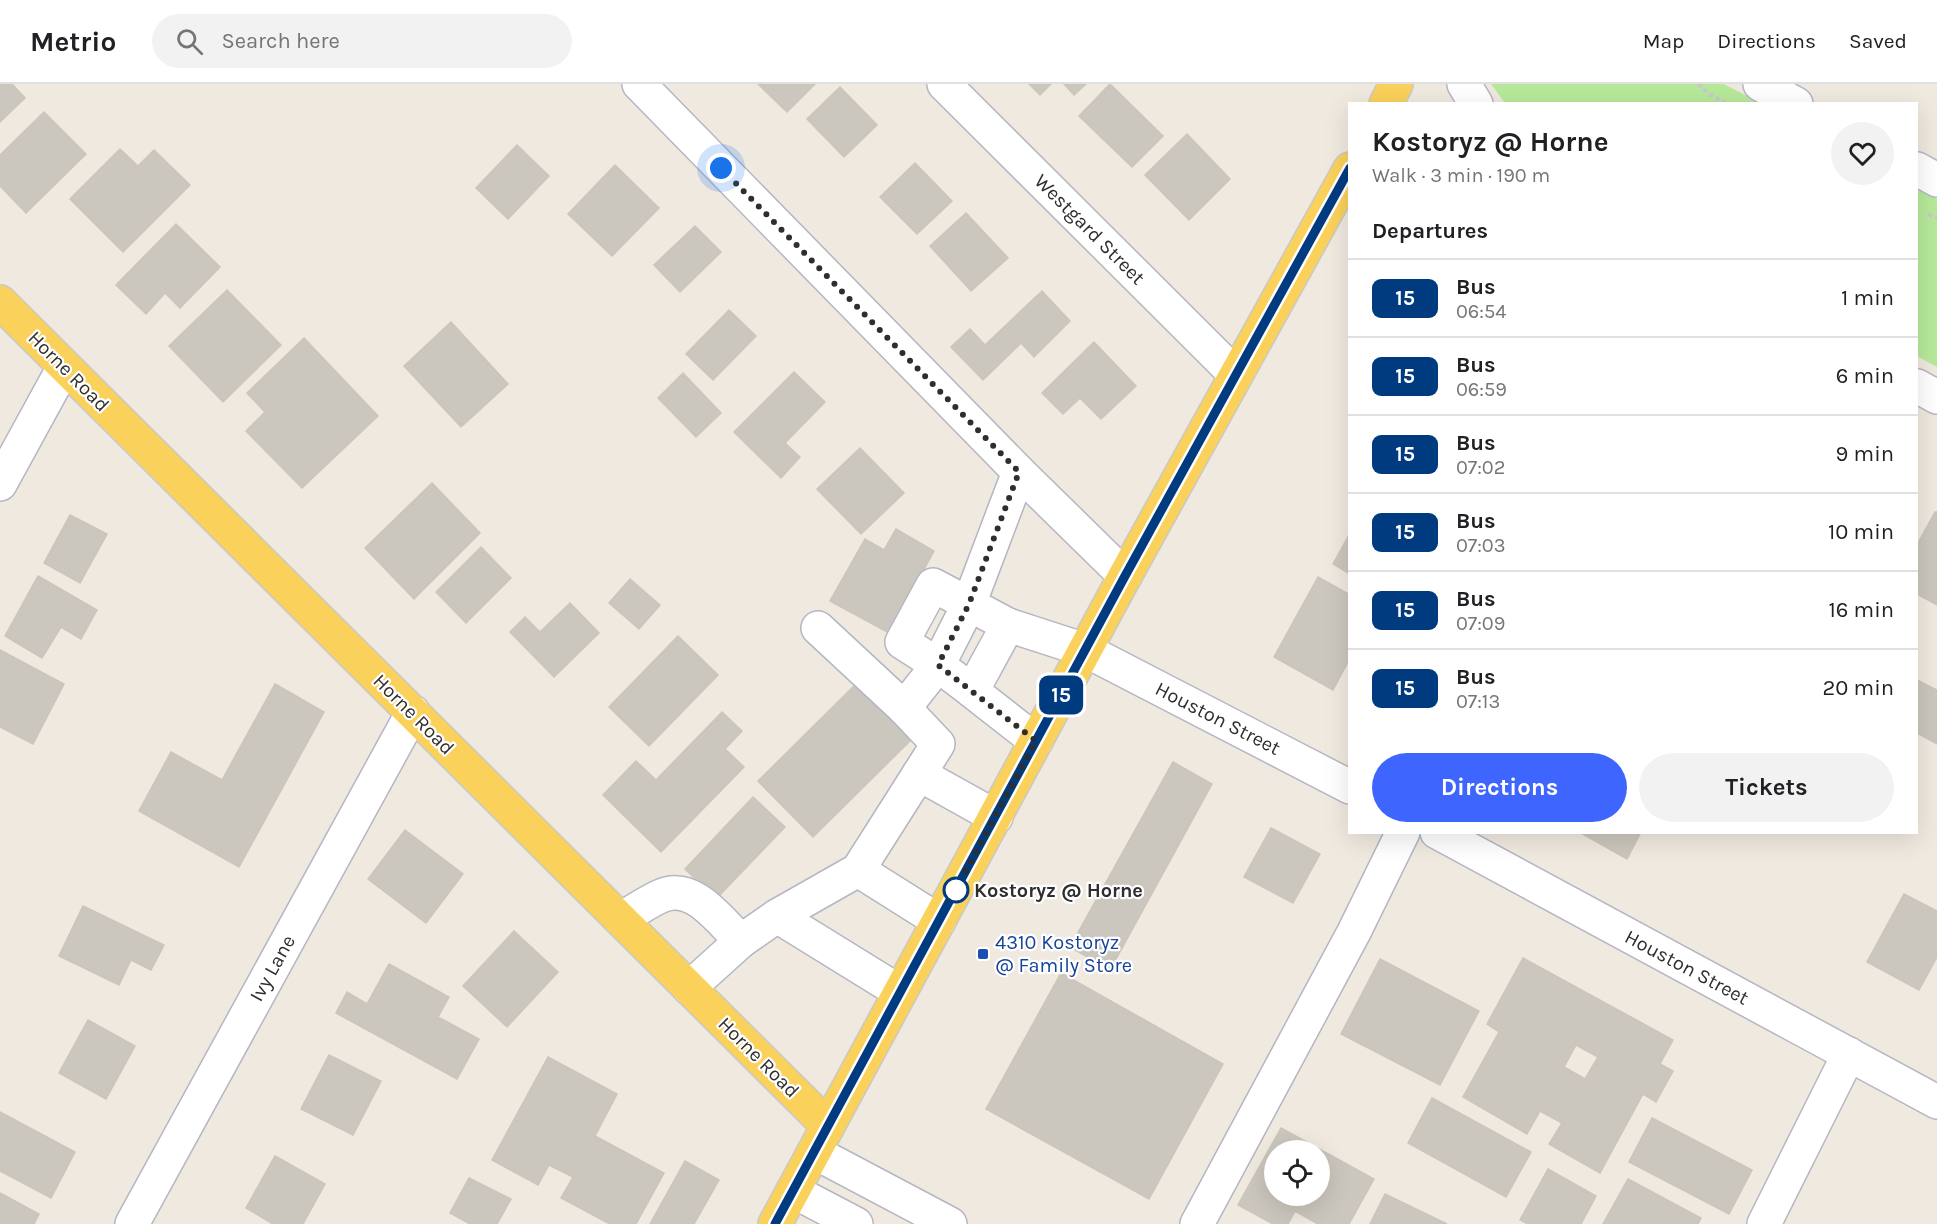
<!DOCTYPE html>
<meta charset="utf-8">
<style>
body{margin:0;font-family:Karla,sans-serif;background:#f2f2f2;color:#202124;height:100vh;display:flex;flex-direction:column;font-size:22px;white-space:nowrap}
*{box-sizing:border-box;margin:0}
p{font-size:20px;color:#757577}
.icon{flex:none;width:33px;height:33px;fill:none;stroke:currentColor;stroke-width:2;stroke-linecap:round;stroke-linejoin:round}
.map{position:relative;flex:1;overflow:hidden}
.details{position:absolute;left:1348px;top:18px;width:570px;height:732px;display:flex;flex-direction:column;background:#fff;border-radius:0px;box-shadow:0 6px 24px #0002}
.details>*{flex:none}
.badge{padding:0 12px;border-radius:9px;font-size:21px;line-height:39px}
.buttons{position:absolute;left:1264px;top:1056px;display:grid;gap:12px}
.buttons a{display:grid;place-items:center;width:66px;height:66px;border-radius:50%;background:#fff;box-shadow:0 6px 24px #0002;font-size:30px}
.you{position:absolute;width:30px;height:30px;margin:-15px;border:4px solid #fff;border-radius:50%;background:#1a73e8;box-shadow:0 0 0 9px #1a73e833}
.map>.badge{position:absolute;translate:-50% -50%;box-shadow:0 0 0 3px #fff}
h2{padding:0 24px;font-size:22px;line-height:54px}
.round{display:grid;place-items:center;flex:none;width:63px;height:63px;border-radius:32px;background:#f2f2f2}
.headline{display:flex;align-items:center;justify-content:space-between;height:102px;padding:0 24px}
h1{font-size:28px;font-weight:700;line-height:45px}
.button{display:flex;gap:12px;margin-top:auto;padding:12px 24px}
.button a{flex:1;height:69px;border-radius:36px;background:#3e66ff;color:#fff;font-size:24px;font-weight:700;line-height:69px;text-align:center}
.button a+a{background:#f2f2f2;color:#202124}
ul{padding:0;list-style:none}
li{display:flex;align-items:center;gap:18px;height:78px;padding:0 24px;border-top:2px solid #e0e0e0}
li div{flex:1}
li b{display:block;font-size:22px}
li em{font-style:normal}
li .badge{min-width:66px;font-weight:700;text-align:center}
header{display:flex;align-items:center;gap:36px;box-sizing:border-box;height:84px;padding:0 30px;background:#fff;border-bottom:2px solid #e0e0e0}
header strong{font-size:28px}
nav{display:flex;gap:33px;margin-inline-start:auto;font-size:21px}
.search{width:420px;height:54px;background:#f2f2f2;display:flex;align-items:center;gap:15px;box-sizing:border-box;padding:0 21px;border-radius:33px;color:#757577;font-size:22px}
.map>svg:first-child{display:block}
</style>
<header>
<strong>Metrio</strong>
<div class="search"><svg class="icon" aria-label="search" viewBox="0 0 24 24"><circle cx="10" cy="10" r="6"/><path d="M15 15l6 6"/></svg>Search here</div>
<nav><a>Map</a><a>Directions</a><a>Saved</a></nav>
</header>
<div class="map">
<svg width="1937" height="1140" viewBox="0 0 1937 1140">
<rect width="100%" height="100%" fill="#f0e9e0"/>
<g fill="#b7e99a">
<path d="M1491 0H1724L1760 19H1505Z"/>
<path d="M1917 104 1937 115V283L1917 272Z"/>
</g>
<g fill="#cbc7be" stroke="#ccc5b9" stroke-width="1.5" fill-rule="evenodd">
<path d="M0 0H12L25 14 0 38Z"/>
<path d="M758 0H815L787 28Z"/>
<path d="M1029 0H1051L1040 11Z"/>
<path d="M1064 0H1086L1074 11Z"/>
<path d="M1110 0 1163 52 1132 83 1079 32Z"/>
<path d="M840 3 877 41 844 73 807 35Z"/>
<path d="M44 28 86 70 26 129 0 102V71Z"/>
<path d="M1187 50 1230 95 1189 136 1145 91Z"/>
<path d="M517 61 549 92 508 135 476 104Z"/>
<path d="M120 65 138 82 154 66 190 101 123 168 70 115Z"/>
<path d="M915 79 952 117 917 150 880 113Z"/>
<path d="M615 81 659 124 612 172 568 130Z"/>
<path d="M966 129 1008 174 971 207 930 162Z"/>
<path d="M176 140 220 183 180 224 165 209 146 230 116 201Z"/>
<path d="M695 142 721 168 680 208 654 181Z"/>
<path d="M227 206 281 261 223 318 169 262Z"/>
<path d="M1042 207 1070 237 1034 273 1021 259 983 296 951 263 970 245 985 261Z"/>
<path d="M729 226 756 252 713 296 686 270Z"/>
<path d="M451 238 508 300 461 343 404 282Z"/>
<path d="M304 254 378 332 302 404 246 347 265 328 247 309Z"/>
<path d="M1094 258 1136 302 1101 335 1080 314 1063 330 1042 309Z"/>
<path d="M794 288 825 318 785 359 800 373 781 394 734 348Z"/>
<path d="M683 289 721 329 696 353 658 314Z"/>
<path d="M860 364 904 409 861 450 817 405Z"/>
<path d="M432 399 480 449 414 515 365 464Z"/>
<path d="M1935 428H1937V521L1917 510V461Z"/>
<path d="M70 431 107 450 80 499 44 479Z"/>
<path d="M896 445 934 467 889 549 830 517 865 455 884 466Z"/>
<path d="M1350 449V490L1333 480Z"/>
<path d="M481 463 511 494 466 539 436 508Z"/>
<path d="M38 492 97 526 81 555 61 543 42 574 5 552Z"/>
<path d="M1318 493 1350 511V574L1333 606 1274 573Z"/>
<path d="M630 495 660 521 639 545 609 519Z"/>
<path d="M570 519 599 549 554 593 510 548 525 533 540 548Z"/>
<path d="M678 552 718 591 649 662 609 623Z"/>
<path d="M0 566 64 600 33 660 0 643Z"/>
<path d="M862 594 917 650 813 753 758 697Z"/>
<path d="M1917 596 1937 606V660L1917 649Z"/>
<path d="M275 600 324 628 239 783 139 727 171 668 222 696Z"/>
<path d="M722 628 742 647 725 665 744 683 661 768 603 711 636 677 656 696Z"/>
<path d="M1173 678 1212 700 1110 886 1070 863Z"/>
<path d="M753 713 785 743 716 815 685 785Z"/>
<path d="M1271 744 1320 770 1293 819 1244 793Z"/>
<path d="M405 746 463 790 426 839 368 795Z"/>
<path d="M1579 748H1641L1627 775Z"/>
<path d="M1904 810 1937 827V873L1919 906 1867 878Z"/>
<path d="M83 822 164 861 151 886 131 876 119 901 59 872Z"/>
<path d="M514 847 558 888 507 943 463 902Z"/>
<path d="M1523 874 1673 956 1660 980 1673 987 1656 1018 1643 1010 1600 1089 1549 1060 1562 1039 1540 1027 1527 1050 1463 1013 1499 948 1487 940ZM1576 961 1598 973 1585 995 1564 983Z"/>
<path d="M1380 875 1479 927 1440 1001 1341 950Z"/>
<path d="M389 880 449 913 438 933 479 955 457 995 336 929 347 908 367 920Z"/>
<path d="M1061 889 1223 980 1149 1115 986 1025Z"/>
<path d="M88 936 135 962 106 1015 59 989Z"/>
<path d="M329 971 381 997 353 1051 301 1025Z"/>
<path d="M548 973 617 1010 595 1052 664 1089 636 1140H610L561 1114 573 1093 549 1081 538 1101 492 1076Z"/>
<path d="M1432 1014 1531 1068 1506 1113 1408 1059Z"/>
<path d="M0 1028 75 1068 51 1114 0 1087Z"/>
<path d="M1652 1034 1752 1086 1729 1130 1629 1078Z"/>
<path d="M1281 1044 1374 1095 1349 1140H1318L1295 1127 1288 1140H1273L1238 1121ZM1275 1066H1320V1112H1275Z"/>
<path d="M275 1072 325 1100 303 1140H273L246 1124Z"/>
<path d="M685 1077 719 1096 694 1140H650Z"/>
<path d="M1548 1085 1596 1112 1581 1140H1528L1520 1136Z"/>
<path d="M469 1094 511 1115 497 1140H470L450 1129Z"/>
<path d="M1628 1095 1701 1134 1698 1140H1603Z"/>
<path d="M0 1109 39 1130 34 1140H0Z"/>
<path d="M1385 1110 1447 1140H1370Z"/>
</g>
<g fill="none" stroke-linecap="round" stroke-linejoin="round">
<defs>
<g id="minor">
<path d="M639 0 1019 388 1125 492"/>
<path d="M944 0 1236 291"/>
<path d="M1464 0 1476 20"/>
<path d="M1760 0 1796 20"/>
<path d="M1917 85 1937 96"/>
<path d="M1917 302 1937 313"/>
<path d="M0 400 64 283"/>
<path d="M1008 541 933 501 902 558 938 581 969 520 1019 388"/>
<path d="M818 544 904 624 938 660 919 690"/>
<path d="M972 607 1036 657"/>
<path d="M904 624 938 581 972 607 1008 541 1085 566 1350 703"/>
<path d="M1437 748 1937 1018"/>
<path d="M858 786 939 837"/>
<path d="M777 832 858 786 919 690 996 733"/>
<path d="M620 835C634 828 647 818 661 812 693 797 721 838 741 857"/>
<path d="M689 904 741 857 777 832 900 908"/>
<path d="M814 1068 950 1140"/>
<path d="M793 1107 856 1140"/>
<path d="M132 1140 413 628"/>
<path d="M1197 1140 1354 848 1403 748"/>
<path d="M1764 1140 1849 970"/>
</g>
<g id="major">
<path d="M1386 20 1396 0"/>
<path d="M0 218 828 1042"/>
<path d="M775 1140 1125 492 1350 85"/>
</g>
</defs>
<use href="#minor" stroke="#b4b7c2" stroke-width="36"/>
<use href="#major" stroke="#c9c9c9" stroke-width="36"/>
<g stroke="#c9c9c9" stroke-width="4" stroke-dasharray="4.5 3" stroke-linecap="butt">
<path d="M1698 0 1709 10 1727 20"/>
<path d="M1928 130 1937 134"/>
</g>
<use href="#minor" stroke="#fff" stroke-width="33"/>
<use href="#major" stroke="#fad15b" stroke-width="33"/>
</g>
<g fill="none" stroke-linecap="round" stroke-linejoin="round">
<defs>
<path id="line" d="M775 1140 1125 492 1350 84"/>
</defs>
<use href="#line" stroke="#fff" stroke-width="14"/>
<use href="#line" stroke="#003b80" stroke-width="9"/>
<path stroke="#2e2e2e" stroke-width="6" stroke-dasharray="0 10.8" d="M721 84 1019 388 969 520 938 581 1036 657 950 816 956 806"/>
</g>
<circle fill="#fff" stroke="#003b80" stroke-width="3" cx="956" cy="806" r="12"/>
<rect fill="#1a4fb4" stroke="#fff" stroke-width="2" x="977" y="864" width="12" height="12" rx="3"/>
<g text-anchor="middle" stroke-width="4.5" stroke-linejoin="round" paint-order="stroke">
<g font-size="20" fill="#2e2e2e" stroke="#fff">
<text transform="translate(1090 145) rotate(45)" y="7">Westgard Street</text>
<text transform="translate(69 287) rotate(45)" y="7">Horne Road</text>
<text transform="translate(414 630) rotate(45)" y="7">Horne Road</text>
<text transform="translate(1218 634) rotate(27)" y="7">Houston Street</text>
<text transform="translate(1687 883) rotate(28)" y="7">Houston Street</text>
<text transform="translate(272 884) rotate(-61)" y="7">Ivy Lane</text>
<text transform="translate(759 973) rotate(45)" y="7">Horne Road</text>
</g>
<g font-size="20" font-weight="bold" fill="#2e2e2e" stroke="#fff" text-anchor="start">
<text x="974" y="813">Kostoryz @ Horne</text>
</g>
<g font-size="20" fill="#164399" stroke="#fff" text-anchor="start">
<text x="995" y="865">4310 Kostoryz<tspan x="995" dy="23">@ Family Store</tspan></text>
</g>
</g>
</svg>
<div class="buttons">
<a><svg class="icon" aria-label="locate" viewBox="0 0 24 24"><circle cx="12" cy="12" r="6"/><path d="M12 2v4M12 18v4M2 12h4M18 12h4"/></svg></a>
</div>
<div class="you" style="left:721px;top:84px"></div>
<b class="badge" style="left:1061px;top:611px;background:#003b80;color:#fff">15</b>
<section class="details">
<div class="headline"><div><h1>Kostoryz @ Horne</h1><p>Walk · 3 min · 190 m</p></div><a class="round"><svg class="icon" aria-label="heart" viewBox="0 0 24 24"><path d="M12 20l-8-8c-3-5 5-10 8-4 3-6 11-1 8 4z"/></svg></a></div>
<h2>Departures</h2>
<ul>
<li><span class="badge" style="background:#003b80;color:#fff">15</span><div><b>Bus</b><p>06:54</p></div><em>1 min</em></li>
<li><span class="badge" style="background:#003b80;color:#fff">15</span><div><b>Bus</b><p>06:59</p></div><em>6 min</em></li>
<li><span class="badge" style="background:#003b80;color:#fff">15</span><div><b>Bus</b><p>07:02</p></div><em>9 min</em></li>
<li><span class="badge" style="background:#003b80;color:#fff">15</span><div><b>Bus</b><p>07:03</p></div><em>10 min</em></li>
<li><span class="badge" style="background:#003b80;color:#fff">15</span><div><b>Bus</b><p>07:09</p></div><em>16 min</em></li>
<li><span class="badge" style="background:#003b80;color:#fff">15</span><div><b>Bus</b><p>07:13</p></div><em>20 min</em></li>
</ul>
<div class="button"><a>Directions</a><a>Tickets</a></div>
</section>
</div>
